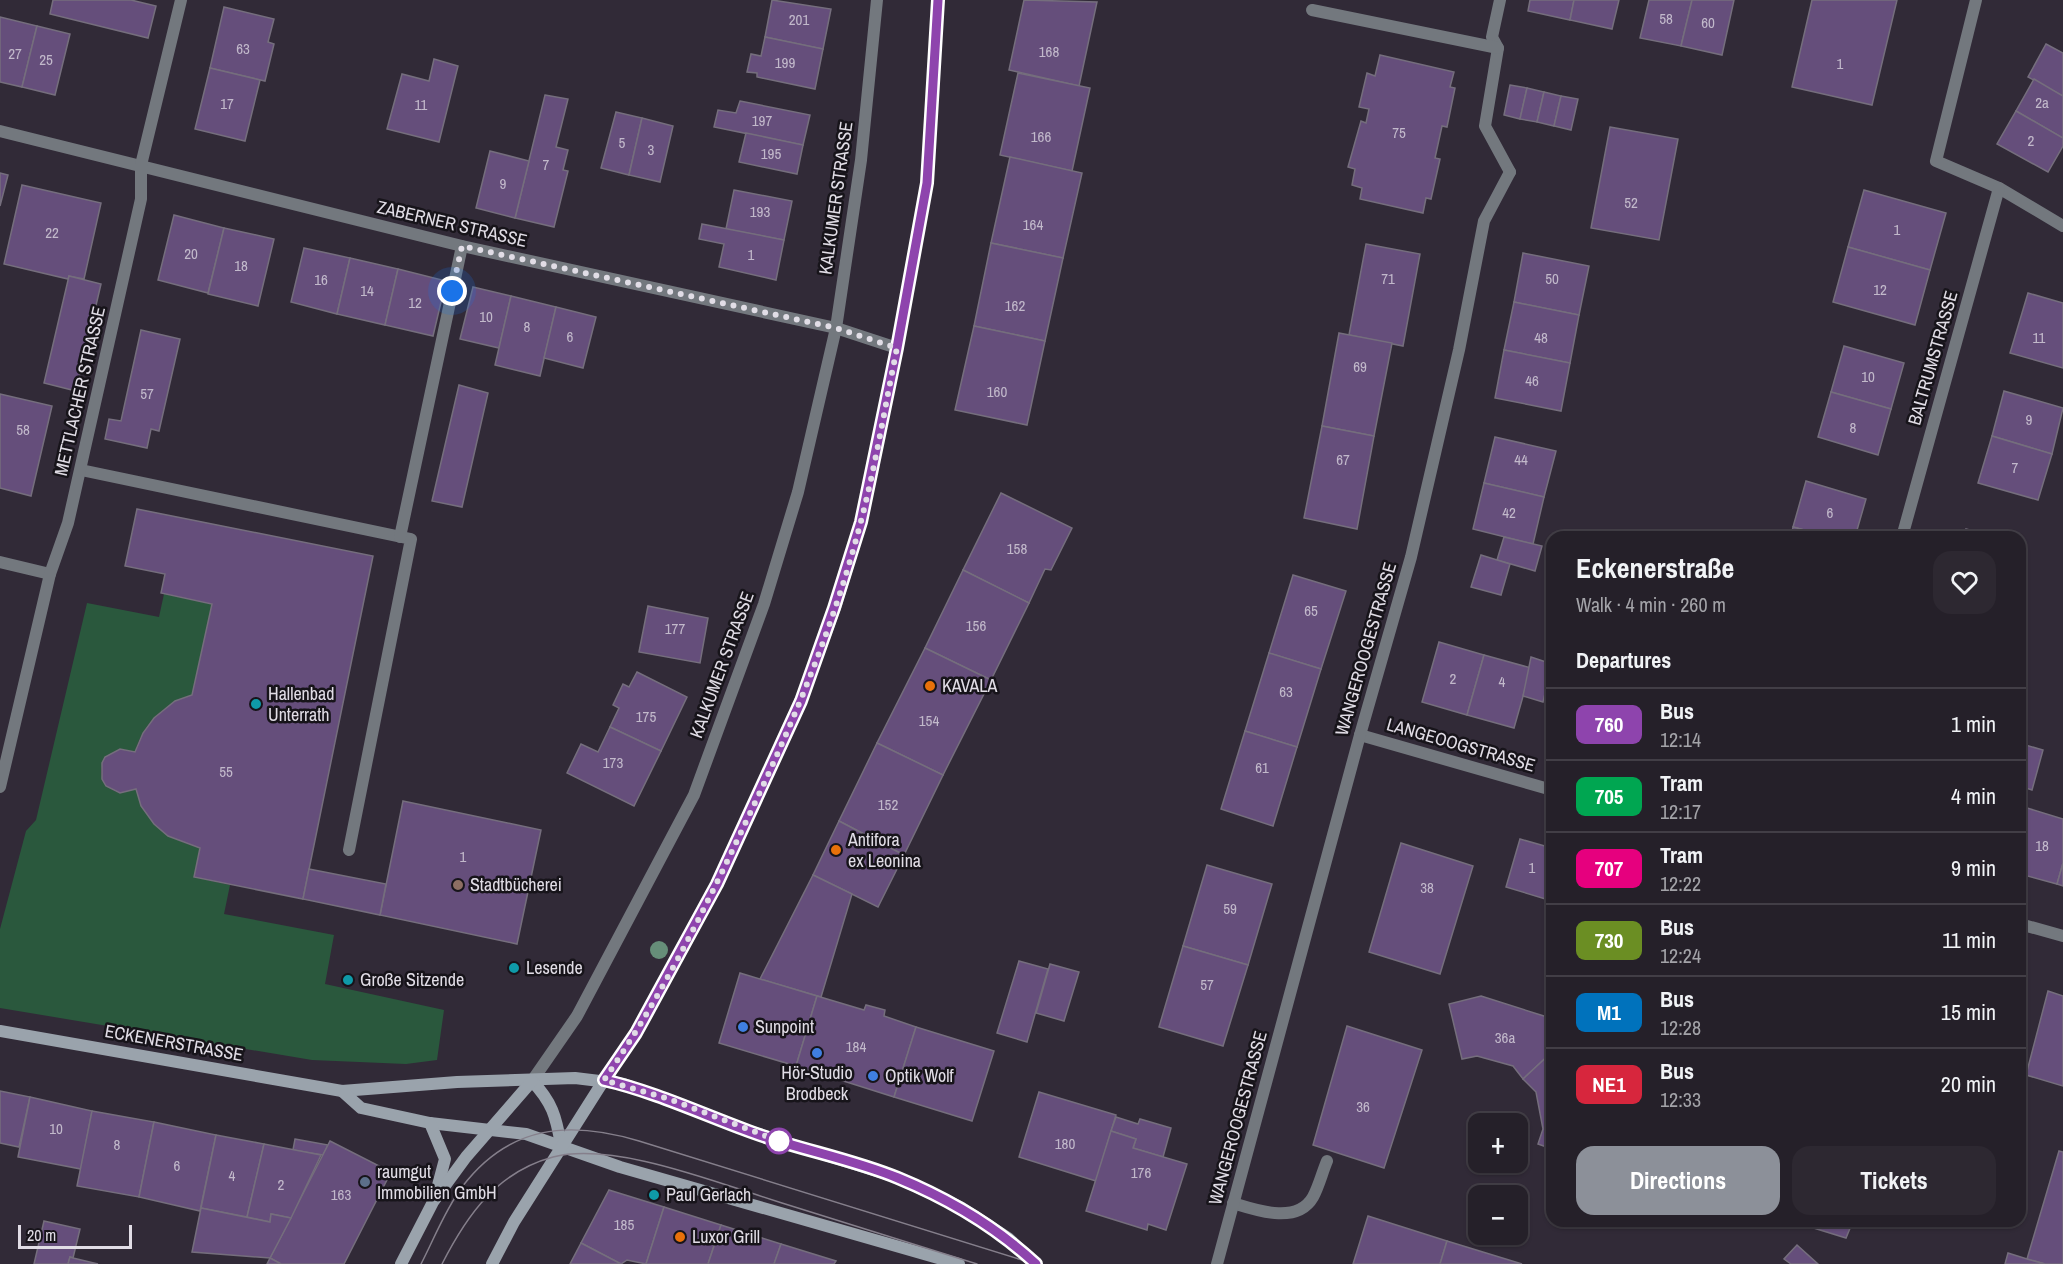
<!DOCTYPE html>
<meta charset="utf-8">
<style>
body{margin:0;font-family:"Archivo Narrow",sans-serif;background:#2d2831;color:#f1f3f6;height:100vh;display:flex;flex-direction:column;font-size:22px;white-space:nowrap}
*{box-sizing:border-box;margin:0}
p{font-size:20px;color:#a3a3a8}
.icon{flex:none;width:33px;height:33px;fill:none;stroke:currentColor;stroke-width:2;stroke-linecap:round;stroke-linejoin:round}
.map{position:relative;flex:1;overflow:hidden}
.panel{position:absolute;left:1546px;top:531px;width:480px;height:696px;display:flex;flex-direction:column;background:#252029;border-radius:18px;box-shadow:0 2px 4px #0004,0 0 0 2px #423e46}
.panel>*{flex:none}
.badge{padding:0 12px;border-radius:9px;font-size:21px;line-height:39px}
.tools{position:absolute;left:1468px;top:1113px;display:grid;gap:12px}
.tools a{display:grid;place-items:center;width:60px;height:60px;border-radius:12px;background:#252029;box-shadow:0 2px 4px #0004,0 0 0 2px #423e46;font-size:30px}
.scale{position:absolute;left:18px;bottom:15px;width:114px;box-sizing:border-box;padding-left:6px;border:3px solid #e1dde6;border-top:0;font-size:16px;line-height:21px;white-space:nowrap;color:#e1dde6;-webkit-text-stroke:4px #17141a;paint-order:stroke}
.you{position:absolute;width:30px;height:30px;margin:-15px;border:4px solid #fff;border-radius:50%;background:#1a73e8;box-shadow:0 0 0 9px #1a73e833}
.map>.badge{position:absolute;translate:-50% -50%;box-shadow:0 0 0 3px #fff}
h2{padding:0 30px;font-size:22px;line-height:54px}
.round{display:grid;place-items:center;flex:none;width:63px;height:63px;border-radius:18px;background:#2d2831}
.overview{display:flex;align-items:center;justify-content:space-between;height:102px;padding:0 30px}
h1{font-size:28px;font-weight:700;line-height:45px}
.action{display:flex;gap:12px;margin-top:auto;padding:12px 30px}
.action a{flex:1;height:69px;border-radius:18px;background:#8c9099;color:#fff;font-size:24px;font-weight:700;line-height:69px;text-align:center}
.action a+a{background:#2d2831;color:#f1f3f6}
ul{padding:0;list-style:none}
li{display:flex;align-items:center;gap:18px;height:72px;padding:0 30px;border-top:2px solid #423e46}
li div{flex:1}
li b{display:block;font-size:22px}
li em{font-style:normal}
li .badge{min-width:66px;font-weight:700;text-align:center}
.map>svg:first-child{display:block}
</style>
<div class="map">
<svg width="2063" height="1264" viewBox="0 0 2063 1264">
<rect width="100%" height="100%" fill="#312a37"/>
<path fill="#2a583d" d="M164 594 212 604 192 695C163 705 144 722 135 752L120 749C95 758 95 786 120 793L136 789C146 822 167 839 200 848L194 877 230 885 224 914 334 935 325 984 444 1010 437 1060 406 1064 312 1060 0 1008V929L26 831 36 820 87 603 159 617Z"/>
<g fill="#654e7b" stroke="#756e7d" stroke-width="1.5">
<path d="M53 0H131L156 6 148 38 50 14Z"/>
<path d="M772 0 831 9 823 49 765 37Z"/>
<path d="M1024 0 1097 2 1079 86 1009 70Z"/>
<path d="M1530 0H1574L1570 20 1528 11Z"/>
<path d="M1574 0H1619L1612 29 1570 20Z"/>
<path d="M1649 0H1692L1681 46 1640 38Z"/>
<path d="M1692 0H1734L1722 55 1681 46Z"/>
<path d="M1812 0H1897L1872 105 1792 87Z"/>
<path d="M224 7 274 19 268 42 274 44 265 81 210 68Z"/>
<path d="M0 17 37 26 22 87 0 82Z"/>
<path d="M37 26 70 34 55 95 22 87Z"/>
<path d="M765 37 823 49 815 89 757 77V73L747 72 751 54 761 56Z"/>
<path d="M2046 44 2063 53V96L2028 77Z"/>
<path d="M1380 55 1454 72 1450 87 1455 88 1447 127 1442 126 1435 158 1440 159 1431 199 1426 198 1423 213 1360 199 1362 188 1352 185 1355 169 1348 167 1361 121 1366 123 1369 109 1359 107 1367 73 1375 76Z"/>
<path d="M434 59 458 66 439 142 387 129 402 74 429 81Z"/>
<path d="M210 68 260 80 245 141 195 129Z"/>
<path d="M1018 73 1090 88 1072 171 1000 155Z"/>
<path d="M2034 79 2063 96V138L2016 111Z"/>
<path d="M1510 85 1527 88 1520 119 1504 115Z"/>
<path d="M1527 88 1544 92 1537 122 1520 119Z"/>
<path d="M1544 92 1561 96 1554 126 1537 122Z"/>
<path d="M545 95 568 99 556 147 568 150 563 170 568 171 554 227 515 218Z"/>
<path d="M1561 96 1578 99 1571 130 1554 126Z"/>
<path d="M740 101 810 115 803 145 714 127 718 110 736 113Z"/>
<path d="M2016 111 2063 138V146L2048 172 1997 144Z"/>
<path d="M616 112 642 118 629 175 601 168Z"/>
<path d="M642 118 673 126 660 182 629 175Z"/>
<path d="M1610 127 1678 139 1659 240 1591 228Z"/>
<path d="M746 133 803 145 797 174 739 162Z"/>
<path d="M490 151 529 161 515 218 476 208Z"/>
<path d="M1010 157 1082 173 1063 258 991 243Z"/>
<path d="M0 173 8 175 0 206Z"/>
<path d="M22 185 101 203 84 279 69 276 68 279 4 264Z"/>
<path d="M734 190 792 201 784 240 726 229Z"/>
<path d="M1864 190 1946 213 1930 270 1848 247Z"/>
<path d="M174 215 224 228 208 293 158 280Z"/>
<path d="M702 224 784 240 776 280 719 267 724 244 699 239Z"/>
<path d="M224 228 274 239 258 306 208 294Z"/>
<path d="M991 243 1063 258 1045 341 974 326Z"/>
<path d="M1366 244 1420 254 1403 346 1349 335Z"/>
<path d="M1848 247 1930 270 1915 325 1833 302Z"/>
<path d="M304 248 350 258 337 314 291 302Z"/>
<path d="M1523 253 1589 266 1579 315 1514 302Z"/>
<path d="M350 258 398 269 385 325 337 314Z"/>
<path d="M398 269 446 281 433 336 385 325Z"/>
<path d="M69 276 101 284 76 391 44 383Z"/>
<path d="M473 287 511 296 499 348 460 339Z"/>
<path d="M2028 293 2063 303V368L2010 353Z"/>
<path d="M511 296 556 307 540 376 495 365Z"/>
<path d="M1514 302 1579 315 1570 363 1504 350Z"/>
<path d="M556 307 596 317 583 368 544 358Z"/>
<path d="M974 326 1045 341 1027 425 955 410Z"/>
<path d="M141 330 180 339 159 431 151 429 147 448 105 439 109 419 121 421Z"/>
<path d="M1339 333 1392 343 1374 436 1322 426Z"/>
<path d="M1844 346 1904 363 1891 409 1831 392Z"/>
<path d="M1504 350 1570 363 1561 411 1495 398Z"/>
<path d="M459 385 488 393 462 507 432 501Z"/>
<path d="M2004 391 2063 408 2052 454 1992 436Z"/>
<path d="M1831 392 1891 409 1878 455 1818 437Z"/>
<path d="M0 394 52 406 31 496 0 488Z"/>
<path d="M1322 426 1374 436 1357 529 1304 518Z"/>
<path d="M1992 436 2052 454 2038 500 1978 483Z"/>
<path d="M1495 437 1556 451 1544 497 1484 483Z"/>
<path d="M1806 481 1866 499 1855 537H1830L1793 527Z"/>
<path d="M1484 483 1544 497 1533 544 1473 529Z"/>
<path d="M1001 493 1072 528 1051 570 1045 569 1029 603 963 570Z"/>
<path d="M137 509 373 556 303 899 194 877 200 848 168 836 154 824 141 806 136 789 120 793 106 786 102 779V763L105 757 120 749 135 752 143 733 154 718 175 701 192 695 212 604 161 593 165 574 125 566Z"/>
<path d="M1793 527 1830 537H1791Z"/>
<path d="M1966 529 1996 537H1964Z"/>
<path d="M1504 537 1542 546 1535 571 1497 560Z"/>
<path d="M2020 544 2025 545 2020 561Z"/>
<path d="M1481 555 1510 564 1501 595 1471 587Z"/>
<path d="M963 570 1029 603 991 680 925 648Z"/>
<path d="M1293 575 1346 591 1321 669 1269 653Z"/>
<path d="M648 606 708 618 700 663 639 652Z"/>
<path d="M1439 642 1484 655 1467 715 1422 702Z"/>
<path d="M925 648 991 680 943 775 877 743Z"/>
<path d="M1269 653 1321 669 1297 747 1245 731Z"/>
<path d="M1484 655 1531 668 1514 728 1467 715Z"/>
<path d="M1531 657 1552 664 1543 702 1523 696Z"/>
<path d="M637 672 687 697 661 751 610 727 619 708 613 705 623 684 629 687Z"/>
<path d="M610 727 661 751 634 806 567 773 581 744 598 752Z"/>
<path d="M1245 731 1297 747 1273 826 1221 809Z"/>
<path d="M877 743 943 775 904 855 839 821Z"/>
<path d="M2022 744 2043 750 2032 790 2020 786Z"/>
<path d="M403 801 541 830 517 944 380 915Z"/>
<path d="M2027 808 2063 819V863L2057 884 2020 874V829Z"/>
<path d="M839 821 904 855 878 907 813 875Z"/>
<path d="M1520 839 1552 848V901L1506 887Z"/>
<path d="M1401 843 1473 866 1440 974 1369 952Z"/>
<path d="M2063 863V886L2057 884Z"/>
<path d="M1207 865 1272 884 1248 965 1183 946Z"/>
<path d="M309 869 386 884 380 915 303 899Z"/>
<path d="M813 875 852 894 821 997 760 979Z"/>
<path d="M1183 946 1248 965 1223 1046 1159 1027Z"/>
<path d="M1019 961 1048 969 1027 1042 997 1033Z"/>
<path d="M1050 964 1079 972 1064 1021 1036 1013Z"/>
<path d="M740 973 817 996 796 1066 719 1043Z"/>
<path d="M2048 991 2063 996V1086L2026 1075Z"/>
<path d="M817 996 864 1010 866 1005 885 1010 884 1016 916 1027 894 1097 796 1066Z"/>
<path d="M1481 996 1547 1017 1552 1023V1052L1523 1079 1513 1066 1477 1056 1462 1059 1449 1004Z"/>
<path d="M1347 1026 1422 1050 1384 1168 1313 1145Z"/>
<path d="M916 1027 994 1051 972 1121 894 1097Z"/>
<path d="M1552 1052V1149L1538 1144 1543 1129 1536 1092 1523 1079Z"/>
<path d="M0 1091 30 1097 19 1147 0 1143Z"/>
<path d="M1039 1092 1116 1115 1096 1181 1019 1157Z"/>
<path d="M30 1097 92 1111 81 1169 18 1157Z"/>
<path d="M92 1111 154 1122 139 1197 77 1186Z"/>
<path d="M1116 1117 1138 1124 1140 1119 1171 1128 1163 1157 1133 1148 1136 1139 1111 1131Z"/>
<path d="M154 1122 216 1135 200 1211 139 1197Z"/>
<path d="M1111 1131 1136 1139 1133 1148 1187 1164 1166 1230 1148 1224 1147 1230 1086 1211Z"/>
<path d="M216 1135 264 1144 247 1217 201 1208Z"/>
<path d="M295 1139 328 1145 323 1155 293 1150Z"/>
<path d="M330 1141 391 1172 344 1264H281L270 1258Z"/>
<path d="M264 1144 321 1155 291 1218 271 1214 270 1222 247 1217Z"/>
<path d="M2059 1151 2063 1152V1264H2045L2027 1259Z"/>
<path d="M609 1190 664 1207 646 1264 627 1260 621 1264 581 1243Z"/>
<path d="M664 1207 721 1225 708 1264H646Z"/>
<path d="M201 1208 270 1222 271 1214 291 1218 270 1258 192 1252Z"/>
<path d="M1368 1216 1447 1241 1440 1264H1353Z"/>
<path d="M44 1221 80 1229 73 1258 70 1257 68 1264H34Z"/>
<path d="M1791 1221H1853L1846 1238Z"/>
<path d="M721 1225 781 1244 774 1264H708Z"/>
<path d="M1447 1241 1522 1264H1440Z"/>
<path d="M581 1243 621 1264H570Z"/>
<path d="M781 1244 836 1261 834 1264H774Z"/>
<path d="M1797 1245 1818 1264H1791L1784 1259Z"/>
<path d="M2008 1253 2027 1259 2045 1264H2005Z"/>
<path d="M70 1257 73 1258 98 1264H68Z"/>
<path d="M270 1258 281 1264H267Z"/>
</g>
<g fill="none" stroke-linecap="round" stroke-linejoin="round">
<g stroke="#73787e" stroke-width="12">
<path d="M1500 0 1492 37 1498 48 1485 126 1510 172"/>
<path d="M1312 10 1498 48"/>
<path d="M81 470 411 539 349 850"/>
<path d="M400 537 462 246"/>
<path d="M1233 1203C1256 1210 1297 1225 1313 1197 1319 1186 1322 1173 1327 1161"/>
</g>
<g stroke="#73787e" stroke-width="12">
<path d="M1976 0 1936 161 1999 188 2063 226"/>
<path d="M0 131 462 246 836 328 897 348"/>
<path d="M1902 537 1999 188"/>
<path d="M0 562 50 574"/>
<path d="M1360 735 1552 790"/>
<path d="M0 787 50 574 68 523 141 199V165L181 0"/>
<path d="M2020 924 2063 936"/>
<path d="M604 1080 636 1033 717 884 801 701 835 608 861 522 897 348 927 183 938 0"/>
<path d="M532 1081 577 1016 694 795 764 604 798 492 836 328 861 160 877 0"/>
<path d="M1217 1264 1360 735 1411 557 1459 350 1484 221 1510 172"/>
</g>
<g stroke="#9aa3ac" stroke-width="12">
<path d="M0 1031 342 1091 457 1082 575 1078 624 1084 755 1133 896 1177 962 1208 1008 1238 1036 1264"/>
<path d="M532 1081C552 1102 556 1116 561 1145"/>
<path d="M342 1091 361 1108 430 1123 526 1134 620 1167 959 1264"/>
<path d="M430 1123 445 1159 437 1189"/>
<path d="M401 1264 433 1202 466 1157 532 1081"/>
<path d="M492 1264 514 1222 604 1080"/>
</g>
<g stroke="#857f8b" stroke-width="1.5">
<path d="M421 1264C434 1239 445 1210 462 1187 509 1125 569 1120 639 1141L1035 1264"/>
<path d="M442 1264C467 1215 497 1172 553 1157 615 1141 720 1184 782 1203 847 1223 912 1244 977 1264"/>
</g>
</g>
<circle fill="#668e79" cx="659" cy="950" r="9"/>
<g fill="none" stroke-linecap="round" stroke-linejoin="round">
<defs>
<path id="line" d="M938 0 927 183 897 348 861 522 834 608 801 701 717 884 636 1033 604 1080C656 1092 704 1115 754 1133 801 1150 852 1159 898 1178 949 1199 995 1226 1036 1264"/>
</defs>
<use href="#line" stroke="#fff" stroke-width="14"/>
<use href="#line" stroke="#8e44ad" stroke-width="9"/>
<path stroke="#e1dde6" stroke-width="6" stroke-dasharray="0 10.8" d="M452 291 462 246 836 328 897 348C885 406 876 464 861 521 834 627 791 728 744 826 703 913 659 1001 604 1080L669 1099 779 1141"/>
</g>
<g fill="#e8710a" stroke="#17141a" stroke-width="2">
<circle cx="930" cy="686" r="6"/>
<circle cx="836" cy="850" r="6"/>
<circle cx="680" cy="1237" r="6"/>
</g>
<g fill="#0f9aa8" stroke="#17141a" stroke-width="2">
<circle cx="256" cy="704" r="6"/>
<circle cx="514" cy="968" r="6"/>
<circle cx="348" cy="980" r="6"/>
<circle cx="654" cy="1195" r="6"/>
</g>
<circle fill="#8d6e63" stroke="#17141a" stroke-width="2" cx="458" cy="885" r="6"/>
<g fill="#3f7fe0" stroke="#17141a" stroke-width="2">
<circle cx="743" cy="1027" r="6"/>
<circle cx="817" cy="1053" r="6"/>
<circle cx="873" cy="1076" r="6"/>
</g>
<circle fill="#fff" stroke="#8e44ad" stroke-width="3" cx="779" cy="1141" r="12"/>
<circle fill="#5c6f8a" stroke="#17141a" stroke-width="2" cx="365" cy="1182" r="6"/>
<g text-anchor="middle" stroke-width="5" stroke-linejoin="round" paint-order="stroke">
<g font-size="15" fill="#c2b9cb">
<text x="1666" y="24">58</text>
<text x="799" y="25">201</text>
<text x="1708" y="28">60</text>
<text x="243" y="54">63</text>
<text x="1049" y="57">168</text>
<text x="15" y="59">27</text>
<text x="46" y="65">25</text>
<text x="785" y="68">199</text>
<text x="1840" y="69">1</text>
<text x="2042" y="108">2a</text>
<text x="227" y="109">17</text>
<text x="421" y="110">11</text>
<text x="762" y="126">197</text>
<text x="1399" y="138">75</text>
<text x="1041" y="142">166</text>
<text x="2031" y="146">2</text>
<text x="622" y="148">5</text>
<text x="651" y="155">3</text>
<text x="771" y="159">195</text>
<text x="546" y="170">7</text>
<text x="503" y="189">9</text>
<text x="1631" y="208">52</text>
<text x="760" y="217">193</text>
<text x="1033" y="230">164</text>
<text x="1897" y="235">1</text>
<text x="52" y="238">22</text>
<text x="191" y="259">20</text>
<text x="751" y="260">1</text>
<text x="241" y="271">18</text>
<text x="1388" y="284">71</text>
<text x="1552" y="284">50</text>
<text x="321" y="285">16</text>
<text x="1880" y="295">12</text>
<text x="367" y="296">14</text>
<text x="415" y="308">12</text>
<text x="1015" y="311">162</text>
<text x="486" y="322">10</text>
<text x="527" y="332">8</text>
<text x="570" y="342">6</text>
<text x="1541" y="343">48</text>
<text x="2039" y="343">11</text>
<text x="1360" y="372">69</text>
<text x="1868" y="382">10</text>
<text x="1532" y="386">46</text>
<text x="997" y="397">160</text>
<text x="147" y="399">57</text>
<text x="2029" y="425">9</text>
<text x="1853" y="433">8</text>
<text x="23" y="435">58</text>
<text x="1343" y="465">67</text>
<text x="1521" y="465">44</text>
<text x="2015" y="473">7</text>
<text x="1509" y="518">42</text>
<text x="1830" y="518">6</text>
<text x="1017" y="554">158</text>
<text x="1311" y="616">65</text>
<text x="976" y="631">156</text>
<text x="675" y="634">177</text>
<text x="1453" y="684">2</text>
<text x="1502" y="687">4</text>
<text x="1286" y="697">63</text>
<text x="646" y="722">175</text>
<text x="929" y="726">154</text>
<text x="613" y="768">173</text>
<text x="1262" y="773">61</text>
<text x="226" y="777">55</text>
<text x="888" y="810">152</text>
<text x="2042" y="851">18</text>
<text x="463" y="862">1</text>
<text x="1532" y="873">1</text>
<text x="1427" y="893">38</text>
<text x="1230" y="914">59</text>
<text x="1207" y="990">57</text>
<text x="1505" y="1043">36a</text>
<text x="856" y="1052">184</text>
<text x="1363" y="1112">36</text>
<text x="56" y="1134">10</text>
<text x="1065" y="1149">180</text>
<text x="117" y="1150">8</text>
<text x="177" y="1171">6</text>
<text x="1141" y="1178">176</text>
<text x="232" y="1181">4</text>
<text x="281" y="1190">2</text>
<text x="341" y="1200">163</text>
<text x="624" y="1230">185</text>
</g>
<g font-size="18" fill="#e1dde6" stroke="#17141a">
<text transform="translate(836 198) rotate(-82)" y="6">KALKUMER STRASSE</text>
<text transform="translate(452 224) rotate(13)" y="6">ZABERNER STRASSE</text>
<text transform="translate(1933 358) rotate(-74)" y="6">BALTRUMSTRASSE</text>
<text transform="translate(80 391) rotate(-77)" y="6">METTLACHER STRASSE</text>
<text transform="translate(1366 649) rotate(-74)" y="6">WANGEROOGESTRASSE</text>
<text transform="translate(722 665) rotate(-70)" y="6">KALKUMER STRASSE</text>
<text transform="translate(1461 745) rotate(16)" y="6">LANGEOOGSTRASSE</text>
<text transform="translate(174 1043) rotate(10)" y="6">ECKENERSTRASSE</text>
<text transform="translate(1238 1118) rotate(-75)" y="6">WANGEROOGESTRASSE</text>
</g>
<g font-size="18" fill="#e1dde6" stroke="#17141a" text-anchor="start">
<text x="942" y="692">KAVALA</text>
<text x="268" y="700">Hallenbad<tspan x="268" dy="21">Unterrath</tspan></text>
<text x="848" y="846">Antifora<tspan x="848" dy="21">ex Leonina</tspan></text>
<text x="470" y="891">Stadtbücherei</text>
<text x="526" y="974">Lesende</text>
<text x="360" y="986">Große Sitzende</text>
<text x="755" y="1033">Sunpoint</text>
<text x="817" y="1079" text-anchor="middle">Hör-Studio<tspan x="817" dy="21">Brodbeck</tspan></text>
<text x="885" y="1082">Optik Wolf</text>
<text x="377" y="1178">raumgut<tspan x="377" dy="21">Immobilien GmbH</tspan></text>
<text x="666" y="1201">Paul Gerlach</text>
<text x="692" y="1243">Luxor Grill</text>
</g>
</g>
</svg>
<div class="tools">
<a>+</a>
<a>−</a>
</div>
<div class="scale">20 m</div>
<div class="you" style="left:452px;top:291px"></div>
<section class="panel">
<div class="overview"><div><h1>Eckenerstraße</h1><p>Walk · 4 min · 260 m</p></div><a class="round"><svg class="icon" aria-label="heart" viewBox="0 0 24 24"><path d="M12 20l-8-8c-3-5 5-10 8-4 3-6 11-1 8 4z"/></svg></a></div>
<h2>Departures</h2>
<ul>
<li><span class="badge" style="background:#8e44ad;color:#fff">760</span><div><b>Bus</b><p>12:14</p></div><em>1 min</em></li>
<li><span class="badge" style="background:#00a651;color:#fff">705</span><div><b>Tram</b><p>12:17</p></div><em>4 min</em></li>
<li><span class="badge" style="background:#e6007e;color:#fff">707</span><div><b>Tram</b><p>12:22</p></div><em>9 min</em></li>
<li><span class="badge" style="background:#6b8e23;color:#fff">730</span><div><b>Bus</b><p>12:24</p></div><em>11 min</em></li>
<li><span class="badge" style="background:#0072bc;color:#fff">M1</span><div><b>Bus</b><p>12:28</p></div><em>15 min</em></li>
<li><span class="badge" style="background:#d7263d;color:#fff">NE1</span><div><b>Bus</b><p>12:33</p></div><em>20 min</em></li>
</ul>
<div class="action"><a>Directions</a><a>Tickets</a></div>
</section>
</div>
